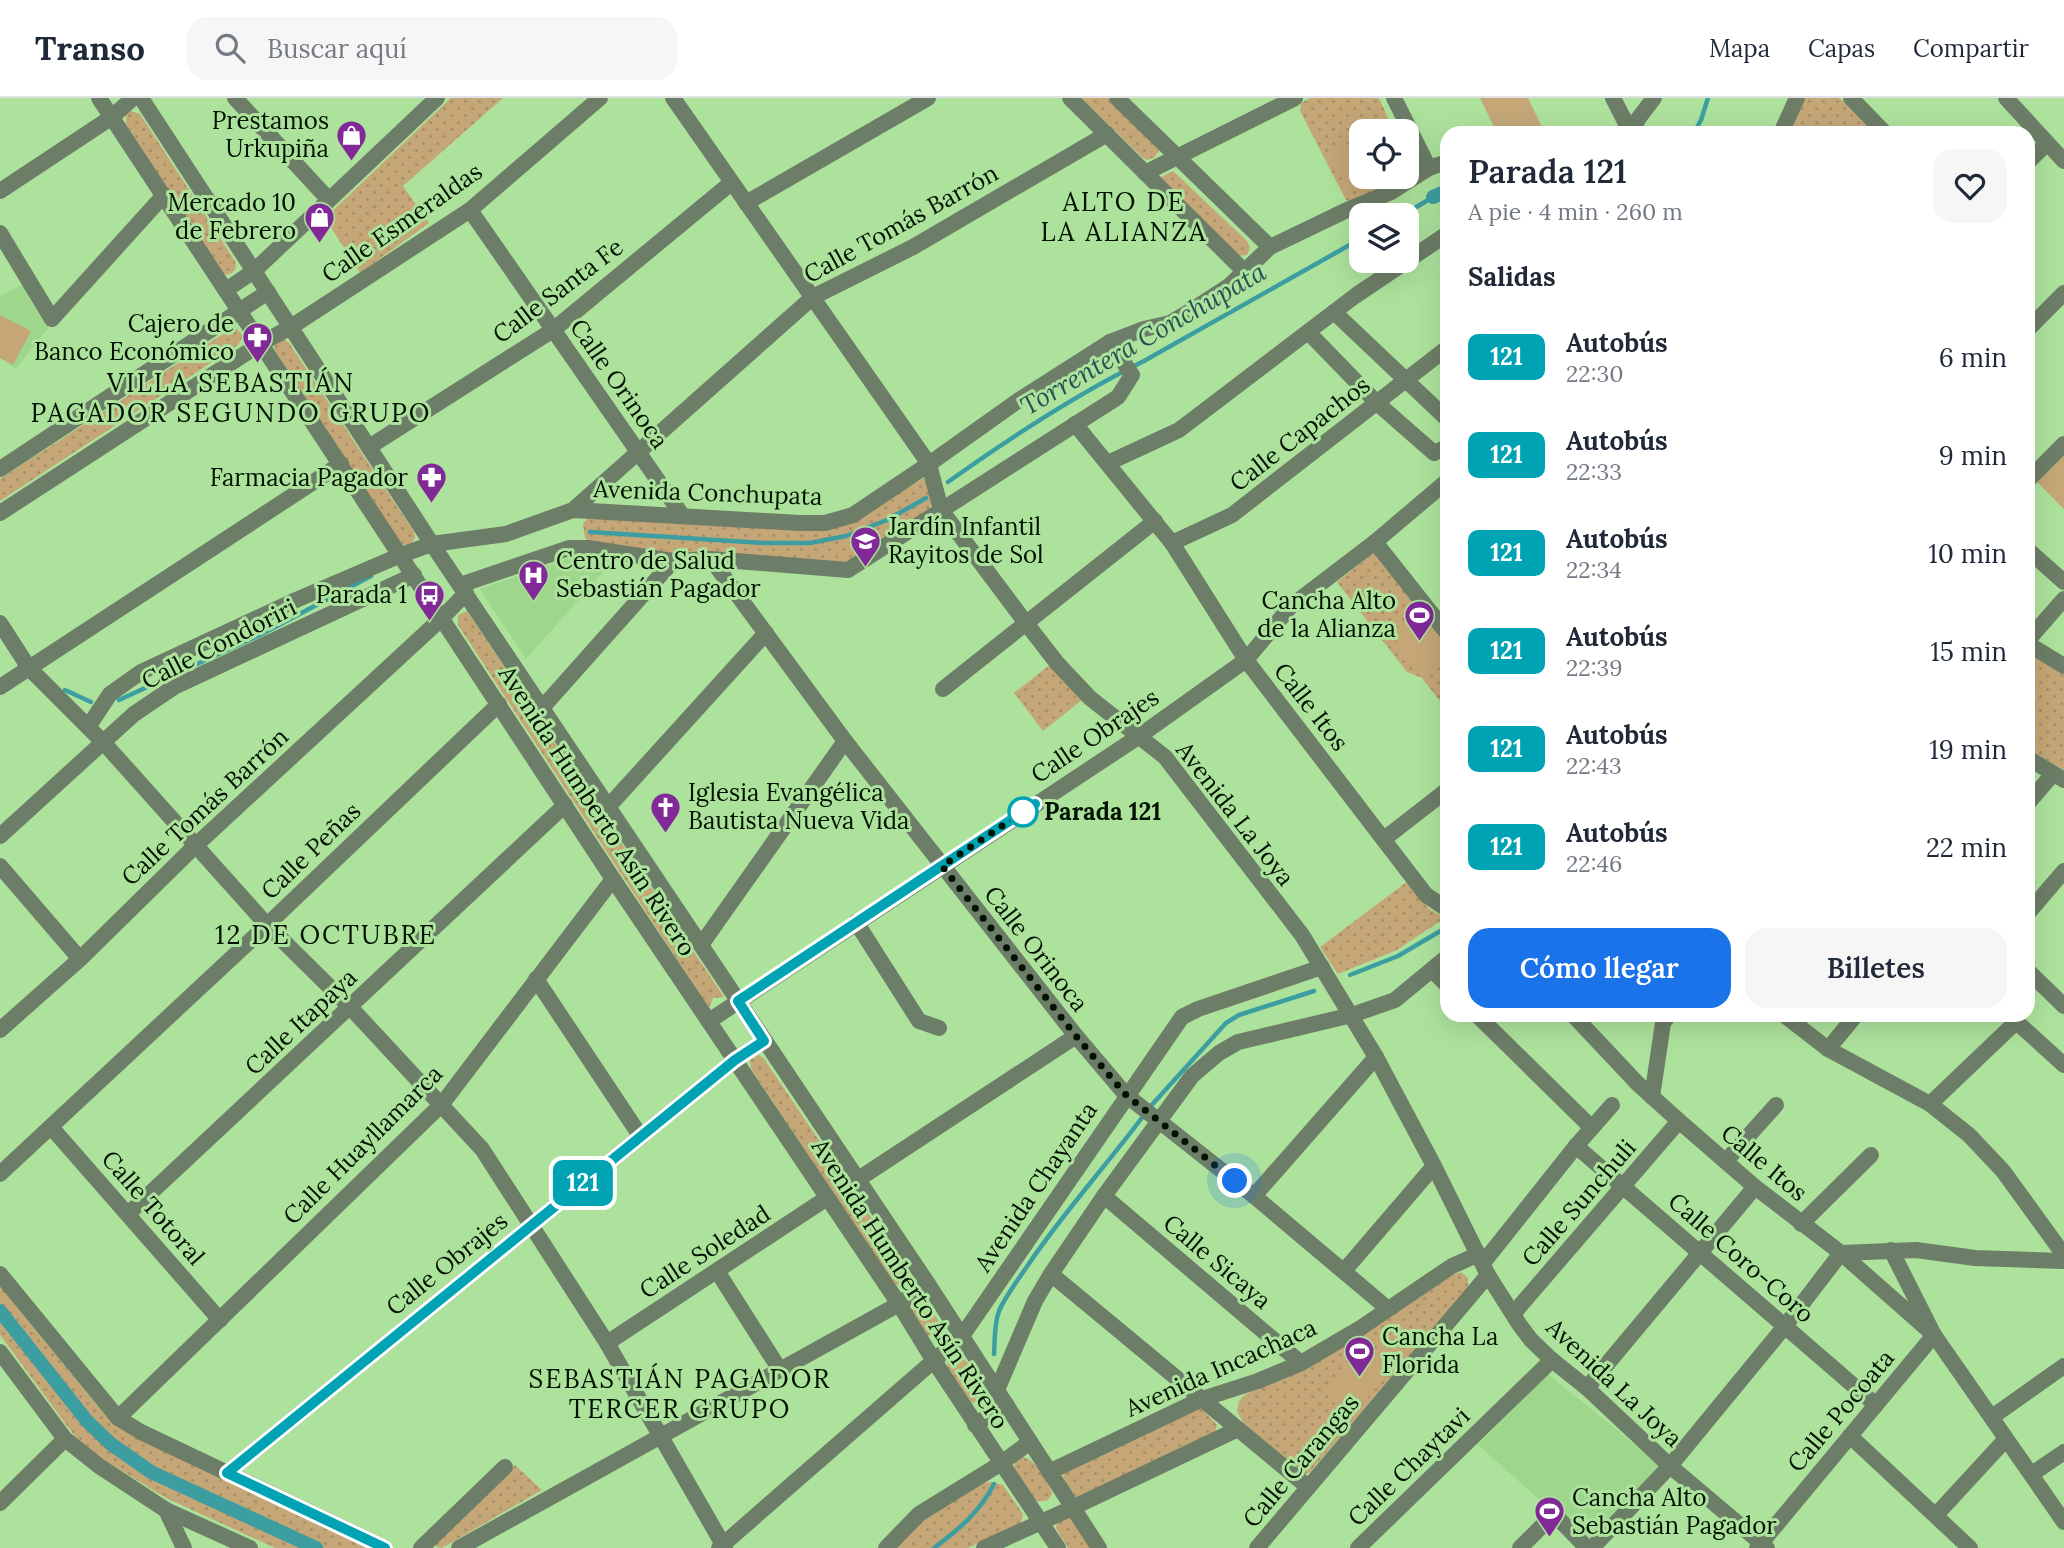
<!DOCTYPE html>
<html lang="es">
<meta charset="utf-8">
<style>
body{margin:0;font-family:Lora,serif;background:#f6f6f7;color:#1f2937;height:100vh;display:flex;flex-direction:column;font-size:26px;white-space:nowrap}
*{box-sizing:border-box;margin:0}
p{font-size:23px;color:#747a83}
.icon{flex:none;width:38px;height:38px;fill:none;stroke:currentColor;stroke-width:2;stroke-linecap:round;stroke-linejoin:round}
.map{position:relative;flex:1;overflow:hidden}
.details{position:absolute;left:1440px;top:28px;width:595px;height:896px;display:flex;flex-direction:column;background:#fff;border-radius:21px;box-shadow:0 7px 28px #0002}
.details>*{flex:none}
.badge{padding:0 14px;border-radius:10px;font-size:24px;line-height:46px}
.tools{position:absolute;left:1349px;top:21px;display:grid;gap:14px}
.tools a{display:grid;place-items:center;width:70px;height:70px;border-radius:14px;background:#fff;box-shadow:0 7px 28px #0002;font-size:35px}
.you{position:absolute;width:35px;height:35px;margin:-18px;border:5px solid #fff;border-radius:50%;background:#1a73e8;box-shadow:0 0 0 10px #1a73e833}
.map>.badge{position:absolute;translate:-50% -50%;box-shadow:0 0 0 4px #fff}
h2{padding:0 28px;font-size:26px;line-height:63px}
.round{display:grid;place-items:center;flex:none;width:74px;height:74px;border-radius:21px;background:#f6f6f7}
.head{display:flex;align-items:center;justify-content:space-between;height:119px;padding:0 28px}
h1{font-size:33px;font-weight:600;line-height:52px}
.cta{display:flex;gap:14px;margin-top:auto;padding:14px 28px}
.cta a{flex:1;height:80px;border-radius:21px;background:#1a73e8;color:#fff;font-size:28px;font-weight:600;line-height:80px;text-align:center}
.cta a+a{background:#f6f6f7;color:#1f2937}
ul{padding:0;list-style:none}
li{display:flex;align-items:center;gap:21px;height:98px;padding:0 28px}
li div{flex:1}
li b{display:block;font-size:26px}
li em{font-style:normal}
li .badge{min-width:77px;font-weight:700;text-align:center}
header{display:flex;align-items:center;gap:42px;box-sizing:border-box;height:98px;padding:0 35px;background:#fff;border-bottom:2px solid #e0e1e3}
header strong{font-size:33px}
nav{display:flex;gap:38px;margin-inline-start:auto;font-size:24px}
.search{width:490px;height:63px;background:#f6f6f7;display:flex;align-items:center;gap:18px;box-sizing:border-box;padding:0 24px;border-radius:21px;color:#747a83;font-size:26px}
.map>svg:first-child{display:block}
</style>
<header>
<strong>Transo</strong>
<div class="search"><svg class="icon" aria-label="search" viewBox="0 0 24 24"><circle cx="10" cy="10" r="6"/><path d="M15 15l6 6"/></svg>Buscar aquí</div>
<nav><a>Mapa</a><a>Capas</a><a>Compartir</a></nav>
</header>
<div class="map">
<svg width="2064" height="1450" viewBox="0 0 2064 1450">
<defs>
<pattern id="green-dots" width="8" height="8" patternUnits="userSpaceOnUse" patternTransform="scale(1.75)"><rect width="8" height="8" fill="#c5a777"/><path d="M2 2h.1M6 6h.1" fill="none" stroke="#a88f65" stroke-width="1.8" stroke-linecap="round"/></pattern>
</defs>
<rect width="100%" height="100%" fill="#ade29c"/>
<g fill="#9ed78b">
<path d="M23 186 49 229 16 271 0 260V199Z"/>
<path d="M575 458 614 462 526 561 480 491Z"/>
<path d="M1548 1276 1661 1368 1587 1444 1478 1347Z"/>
</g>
<g fill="url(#green-dots)">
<path d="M451 0H503L403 88 429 125 360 175 325 120Z"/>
<path d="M1081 0H1108L1157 47 1159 52 1155 59 1147 62 1143 60Z"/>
<path d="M1311 0H1379L1394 33H1362V79H1407V61L1412 72 1411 77 1353 104 1346 102 1300 13 1301 5Z"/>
<path d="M1805 0H1840L1874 35H1790Z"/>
<path d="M131 13 140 16 235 163 236 170 232 175 226 177 221 173 126 26V17Z"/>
<path d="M1173 73 1247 143 1250 150 1247 157 1239 158 1159 80Z"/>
<path d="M236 230 243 238 238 247 0 403V381L229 232Z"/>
<path d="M284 241 289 245 414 434 415 440 411 446 405 447 399 444 274 251 275 245Z"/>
<path d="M924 380C931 389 933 404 929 414L847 466 684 458 590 444 585 440 583 426 587 421H857Z"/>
<path d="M1376 453 1447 544V612L1422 580 1407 574 1337 484Z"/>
<path d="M467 513 724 899 713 900 709 910 458 527V517Z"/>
<path d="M2028 557 2034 558 2064 576V672L2028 651Z"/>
<path d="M1051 566 1082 602 1043 633 1014 595Z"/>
<path d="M1408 783 1429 811 1445 820 1397 852 1338 876 1320 849Z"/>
<path d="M759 957 764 961 908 1174 909 1181 906 1186 899 1188 894 1185 751 971 750 962Z"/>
<path d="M1461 1174 1468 1180V1190L1309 1375 1305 1376 1244 1326 1237 1313 1239 1303 1246 1296 1298 1274 1450 1178Z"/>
<path d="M0 1188 99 1310 114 1326 180 1361 375 1450H275L166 1400 104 1362 76 1340 0 1237Z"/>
<path d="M919 1205 927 1206 938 1222 939 1230 935 1236 927 1238 911 1213Z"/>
<path d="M955 1258C969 1259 984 1284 985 1298L981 1304 970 1305 947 1270 948 1262Z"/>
<path d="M1197 1310 1202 1311 1217 1327 1215 1335 1078 1400 1075 1399 1064 1382 1063 1375Z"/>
<path d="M1022 1359C1035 1360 1049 1383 1052 1396L1047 1403H1036L1014 1371 1015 1363Z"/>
<path d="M515 1367 542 1392 442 1450 437 1449 435 1447 438 1441Z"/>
<path d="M992 1384 1003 1387 1023 1416 1021 1425 968 1450H893L914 1428 983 1385Z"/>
<path d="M1063 1419 1071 1420 1092 1450H1068L1056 1430 1057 1423Z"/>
</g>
<g fill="#c5a777">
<path d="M1480 0H1528L1545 35H1497Z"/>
<path d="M1361 39 1362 79H1372L1348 91 1330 55Z"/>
<path d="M0 217 31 233 13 267 0 260Z"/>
<path d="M2064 356V411L2037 384Z"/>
<path d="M1417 515 1447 551V563L1428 579 1391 537Z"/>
<path d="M1364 1245 1393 1270 1355 1314 1326 1289Z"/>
</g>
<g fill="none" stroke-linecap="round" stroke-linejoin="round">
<g stroke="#3d9ea1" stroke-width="4.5">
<path d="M1694 35 1701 22 1708 0"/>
<path d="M1403 117 1433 99"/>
<path d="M948 384C1011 339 1075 297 1144 263L1362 140"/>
<path d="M590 434 763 445H810L846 438 887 422 926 400"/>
<path d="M65 592 91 604"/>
<path d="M119 602 262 536 371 478"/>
<path d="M1350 877 1398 858 1442 832"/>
<path d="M1149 1010 1226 925 1239 917 1314 893"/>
<path d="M994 1256C995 1242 994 1226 999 1213 1006 1197 1018 1182 1028 1167 1063 1115 1106 1068 1144 1017"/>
<path d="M934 1450C958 1432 980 1414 994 1386"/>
</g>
<g stroke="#3d9ea1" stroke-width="14">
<path d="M1433 99 1447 93"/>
<path d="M0 1213 87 1323 111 1346 151 1374 316 1450"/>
</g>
<g stroke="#6d7e68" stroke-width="16">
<path d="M99 0 613 781 899 1206 934 1263 1058 1450"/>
<path d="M141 0 432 446 928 1186 1099 1450"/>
<path d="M235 0 329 102"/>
<path d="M673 0 929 366 941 412 1026 525 1057 565 1090 600 1165 659 1302 837 1376 959 1434 1068 1488 1177 1519 1226 1531 1242 1552 1262 1587 1290 1670 1368 1767 1450"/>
<path d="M1070 0 1244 173"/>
<path d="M1117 0 1270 149"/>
<path d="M1394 0 1429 70"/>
<path d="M1613 0 1631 35"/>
<path d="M1851 0 1885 35"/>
<path d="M2006 0 2064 63"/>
<path d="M1632 35 1638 21 1654 0"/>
<path d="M1781 35 1797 0"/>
<path d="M2028 64 2047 45"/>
<path d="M1145 75 1295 0"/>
<path d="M0 93 112 19 133 0"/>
<path d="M746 105 928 0"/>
<path d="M470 112 682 417"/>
<path d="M0 135 52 221 164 97"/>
<path d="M226 192 254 173 437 0"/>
<path d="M1334 214 1447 321"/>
<path d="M2028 231 2064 195"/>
<path d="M1308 234 1377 305 1434 355 1447 349"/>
<path d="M1075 326 1172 445 1246 562 1426 797 1447 811"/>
<path d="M369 349 553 232 731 85"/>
<path d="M1108 365 1179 332 1355 198 1447 136"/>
<path d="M0 371 268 194"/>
<path d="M2028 382 2064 346"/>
<path d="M573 412 813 199 913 149 1107 36"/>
<path d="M0 415 260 246 291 229 470 112 600 0"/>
<path d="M1375 444 1447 535"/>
<path d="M1172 445 1232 417 1447 250"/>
<path d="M2028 452 2064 484"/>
<path d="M711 461 845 643 1076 938 1126 997 1254 1098 1387 1210"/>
<path d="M460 487 569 450H588L673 463 711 461 848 472 1118 299 1132 277 1110 244"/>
<path d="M0 525 29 570 104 645 267 827 350 909 482 1051 607 1245 725 1450"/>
<path d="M2028 542 2064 501"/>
<path d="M2028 546 2064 568"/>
<path d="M0 589 341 366"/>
<path d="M943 591 1155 423"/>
<path d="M542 610 673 463"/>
<path d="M88 629 110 596 141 574 296 502 401 457 432 446 506 436 573 412 800 425H825L853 417 929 366 1019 302 1110 244 1144 231 1170 225 1189 214 1229 188 1270 149 1345 113 1391 94 1429 70 1447 64"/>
<path d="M2028 660 2064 682"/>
<path d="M2028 705 2053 676"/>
<path d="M608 709 766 535"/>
<path d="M0 738 134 616 174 589 414 477"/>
<path d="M1384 741 1447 692"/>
<path d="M0 768 80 861"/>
<path d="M2028 815 2064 773"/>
<path d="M856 824 919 923 939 930"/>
<path d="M701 847 845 643"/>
<path d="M1433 873 1447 887"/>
<path d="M2028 873 2064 908"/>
<path d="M536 881 641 1039"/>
<path d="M1477 917 1592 1030"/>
<path d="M1573 917 1638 986 1679 1023 1755 1089 1841 1155 1934 1237 1757 1450"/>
<path d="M1784 917 1828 951 1930 1006 1969 1037 2003 1073 2064 1157"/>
<path d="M2009 917 2064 967"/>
<path d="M709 923 1138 639 1246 562 1291 508 1375 444 1447 383"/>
<path d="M0 932 80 861 195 748 442 520 466 495"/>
<path d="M1828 951 1856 917"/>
<path d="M1652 999 1663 925 1669 917"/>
<path d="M1930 1006 2016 924"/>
<path d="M51 1029 220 1222"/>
<path d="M1576 1048 1876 1307"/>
<path d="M1726 1063 1776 1007"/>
<path d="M0 1076 267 827 499 606"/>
<path d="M857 1082 1076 938"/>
<path d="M1104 1098 1301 1265"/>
<path d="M1254 1098 1376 959"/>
<path d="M128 1116 565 707"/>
<path d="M1801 1126 1871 1057"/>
<path d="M1891 1152 1934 1237 2064 1424"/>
<path d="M1483 1165 1576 1048 1612 1007"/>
<path d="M717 1173 780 1272"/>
<path d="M1344 1173 1434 1068"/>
<path d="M0 1176 118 1320 141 1334 385 1450"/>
<path d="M1051 1176 1308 1389"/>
<path d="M1513 1216 1679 1023"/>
<path d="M607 1245 827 1100"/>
<path d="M0 1254 65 1341 99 1368 166 1412 250 1450"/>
<path d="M1587 1290 1755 1089"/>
<path d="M997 1292 1035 1203 1051 1176 1104 1098 1192 978 1219 955 1238 944 1352 917 1395 902 1447 859"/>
<path d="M1992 1319 2064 1268"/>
<path d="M118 1320 442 1006 613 781"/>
<path d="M975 1327 1006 1306"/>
<path d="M1850 1338 1970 1450"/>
<path d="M1049 1374 1202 1301 1258 1283 1301 1265 1359 1231 1452 1168 1479 1156"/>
<path d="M227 1375 735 962 764 943"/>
<path d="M2032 1376 2064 1354"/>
<path d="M0 1405 65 1341"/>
<path d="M166 1412 184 1450"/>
<path d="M1936 1417 2006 1341"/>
<path d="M421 1450 505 1369"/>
<path d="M459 1450 899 1206 928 1186"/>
<path d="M719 1450 962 1238 1182 919 1198 911 1322 869"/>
<path d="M886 1450 919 1416 1000 1366 1030 1344"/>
<path d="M984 1450 1072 1410 1238 1331"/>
<path d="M1257 1450 1488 1177"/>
<path d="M1358 1450 1552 1262"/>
<path d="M1520 1450 1554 1416 1587 1450"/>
<path d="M1592 1450 1670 1368 1785 1228 1841 1155 1916 1152 1975 1160 2064 1163"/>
</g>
</g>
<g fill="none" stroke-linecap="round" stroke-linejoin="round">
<defs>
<path id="line" d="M385 1450 227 1375 735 962 764 943 738 903 1035 706"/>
</defs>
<use href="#line" stroke="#fff" stroke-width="16"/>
<use href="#line" stroke="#00a3b4" stroke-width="10"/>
<path stroke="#021200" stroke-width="7" stroke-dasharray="0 12.6" d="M1023 714 942 768 1076 938 1126 997 1235 1083"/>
</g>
<defs>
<symbol id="shop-pin" viewBox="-11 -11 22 30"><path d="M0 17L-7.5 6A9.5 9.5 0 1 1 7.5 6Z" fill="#802997" stroke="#ade29c"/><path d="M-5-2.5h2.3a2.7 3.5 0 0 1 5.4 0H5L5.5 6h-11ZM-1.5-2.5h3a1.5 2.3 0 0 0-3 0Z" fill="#fff"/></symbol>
<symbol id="pharmacy-pin" viewBox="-11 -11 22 30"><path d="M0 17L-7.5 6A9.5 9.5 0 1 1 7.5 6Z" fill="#802997" stroke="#ade29c"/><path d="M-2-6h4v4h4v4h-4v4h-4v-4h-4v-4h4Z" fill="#fff"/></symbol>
<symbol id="school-pin" viewBox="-11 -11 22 30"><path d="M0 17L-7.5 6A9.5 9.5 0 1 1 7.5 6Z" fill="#802997" stroke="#ade29c"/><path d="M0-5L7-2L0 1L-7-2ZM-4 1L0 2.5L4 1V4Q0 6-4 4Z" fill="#fff"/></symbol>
<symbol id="hospital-pin" viewBox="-11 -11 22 30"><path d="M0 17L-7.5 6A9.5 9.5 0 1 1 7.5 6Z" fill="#802997" stroke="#ade29c"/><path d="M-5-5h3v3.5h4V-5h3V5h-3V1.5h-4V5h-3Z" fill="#fff"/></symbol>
<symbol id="bus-pin" viewBox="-11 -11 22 30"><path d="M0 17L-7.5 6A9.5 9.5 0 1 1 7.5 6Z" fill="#802997" stroke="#ade29c"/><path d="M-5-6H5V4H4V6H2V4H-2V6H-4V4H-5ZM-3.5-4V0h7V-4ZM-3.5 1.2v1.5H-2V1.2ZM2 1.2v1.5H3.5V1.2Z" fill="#fff"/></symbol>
<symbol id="stadium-pin" viewBox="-11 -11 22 30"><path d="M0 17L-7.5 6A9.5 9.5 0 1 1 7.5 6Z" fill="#802997" stroke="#ade29c"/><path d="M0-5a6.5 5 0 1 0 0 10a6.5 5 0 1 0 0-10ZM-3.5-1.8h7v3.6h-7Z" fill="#fff"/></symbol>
<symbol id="church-pin" viewBox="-11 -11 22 30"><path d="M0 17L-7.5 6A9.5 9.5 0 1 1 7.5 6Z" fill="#802997" stroke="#ade29c"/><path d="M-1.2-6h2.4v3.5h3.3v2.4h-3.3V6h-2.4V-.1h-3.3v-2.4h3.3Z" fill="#fff"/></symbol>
</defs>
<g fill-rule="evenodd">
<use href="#shop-pin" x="334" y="20" width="35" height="47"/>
<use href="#shop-pin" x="302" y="102" width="35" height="47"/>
<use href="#pharmacy-pin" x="240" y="222" width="35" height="47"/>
<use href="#pharmacy-pin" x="414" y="362" width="35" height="47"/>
<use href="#school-pin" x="848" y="426" width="35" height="47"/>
<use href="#hospital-pin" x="516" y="460" width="35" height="47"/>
<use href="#bus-pin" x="412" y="480" width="35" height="47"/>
<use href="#stadium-pin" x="1402" y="500" width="35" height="47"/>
<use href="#church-pin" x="648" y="692" width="35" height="47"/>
<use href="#stadium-pin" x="1342" y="1236" width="35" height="47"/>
<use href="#stadium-pin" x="1532" y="1396" width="35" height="47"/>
</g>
<circle fill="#fff" stroke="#00a3b4" stroke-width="3.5" cx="1023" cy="714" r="14"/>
<g text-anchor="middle" stroke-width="6" stroke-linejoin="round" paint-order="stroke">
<g font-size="24" fill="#021200" stroke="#ade29c" text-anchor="end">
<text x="329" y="31">Prestamos<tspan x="329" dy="28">Urkupiña</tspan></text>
<text x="296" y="113">Mercado 10<tspan x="296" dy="28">de Febrero</tspan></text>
<text x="234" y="234">Cajero de<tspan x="234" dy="28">Banco Económico</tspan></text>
<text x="408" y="388">Farmacia Pagador</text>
<text x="888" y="437" text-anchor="start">Jardín Infantil<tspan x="888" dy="28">Rayitos de Sol</tspan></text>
<text x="556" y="471" text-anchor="start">Centro de Salud<tspan x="556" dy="28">Sebastián Pagador</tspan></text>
<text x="407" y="505">Parada 1</text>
<text x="1396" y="511">Cancha Alto<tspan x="1396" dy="28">de la Alianza</tspan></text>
<text x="688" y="703" text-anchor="start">Iglesia Evangélica<tspan x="688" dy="28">Bautista Nueva Vida</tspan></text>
<text x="1382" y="1247" text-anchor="start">Cancha La<tspan x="1382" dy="28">Florida</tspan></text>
<text x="1572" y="1408" text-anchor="start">Cancha Alto<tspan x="1572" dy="28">Sebastián Pagador</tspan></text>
</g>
<g font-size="24" fill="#021200" stroke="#ade29c">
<text transform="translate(402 125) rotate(-35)" y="8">Calle Esmeraldas</text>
<text transform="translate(901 126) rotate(-29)" y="8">Calle Tomás Barrón</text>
<text transform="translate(558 193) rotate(-37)" y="8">Calle Santa Fe</text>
<text transform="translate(619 286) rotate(55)" y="8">Calle Orinoca</text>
<text transform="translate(1300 336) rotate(-38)" y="8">Calle Capachos</text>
<text transform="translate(708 395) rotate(2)" y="8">Avenida Conchupata</text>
<text transform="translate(219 546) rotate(-27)" y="8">Calle Condoriri</text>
<text transform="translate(1311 609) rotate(52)" y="8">Calle Itos</text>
<text transform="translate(1095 638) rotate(-34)" y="8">Calle Obrajes</text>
<text transform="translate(205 709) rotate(-43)" y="8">Calle Tomás Barrón</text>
<text transform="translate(597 713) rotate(57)" y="8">Avenida Humberto Asín Rivero</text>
<text transform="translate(1235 716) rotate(52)" y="8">Avenida La Joya</text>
<text transform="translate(311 753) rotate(-44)" y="8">Calle Peñas</text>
<text transform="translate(1036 851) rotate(52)" y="8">Calle Orinoca</text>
<text transform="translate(301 924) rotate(-43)" y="8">Calle Itapaya</text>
<text transform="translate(363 1047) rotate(-45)" y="8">Calle Huayllamarca</text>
<text transform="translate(1764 1065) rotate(40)" y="8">Calle Itos</text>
<text transform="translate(1036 1089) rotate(-56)" y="8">Avenida Chayanta</text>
<text transform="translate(1579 1105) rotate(-49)" y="8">Calle Sunchuli</text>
<text transform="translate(153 1110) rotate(49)" y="8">Calle Totoral</text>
<text transform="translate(705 1154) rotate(-33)" y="8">Calle Soledad</text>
<text transform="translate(1741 1160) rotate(41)" y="8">Calle Coro-Coro</text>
<text transform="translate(1217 1164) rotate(40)" y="8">Calle Sicaya</text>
<text transform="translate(447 1166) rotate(-39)" y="8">Calle Obrajes</text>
<text transform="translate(910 1186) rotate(57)" y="8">Avenida Humberto Asín Rivero</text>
<text transform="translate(1221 1270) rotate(-24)" y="8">Avenida Incachaca</text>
<text transform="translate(1614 1285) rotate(43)" y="8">Avenida La Joya</text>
<text transform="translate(1841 1313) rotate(-50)" y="8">Calle Pocoata</text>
<text transform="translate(1301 1363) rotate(-50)" y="8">Calle Carangas</text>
<text transform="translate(1409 1369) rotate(-44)" y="8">Calle Chaytavi</text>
</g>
<g font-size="24" font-weight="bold" fill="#021200" stroke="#ade29c" text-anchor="start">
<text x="1044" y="722">Parada 121</text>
</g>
<g font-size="26" letter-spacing="2" fill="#021200" stroke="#ade29c">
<text x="1124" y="113">ALTO DE<tspan x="1124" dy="30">LA ALIANZA</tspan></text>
<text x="231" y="294">VILLA SEBASTIÁN<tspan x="231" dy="30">PAGADOR SEGUNDO GRUPO</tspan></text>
<text x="326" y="846">12 DE OCTUBRE</text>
<text x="680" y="1290">SEBASTIÁN PAGADOR<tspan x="680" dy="30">TERCER GRUPO</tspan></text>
</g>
<g font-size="26" font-style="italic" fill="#275254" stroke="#ade29c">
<text transform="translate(1143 241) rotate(-30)" y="9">Torrentera Conchupata</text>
</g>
</g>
</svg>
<div class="tools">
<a><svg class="icon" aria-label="locate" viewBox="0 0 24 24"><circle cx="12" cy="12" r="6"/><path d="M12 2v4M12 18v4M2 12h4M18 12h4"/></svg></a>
<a><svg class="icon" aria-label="layers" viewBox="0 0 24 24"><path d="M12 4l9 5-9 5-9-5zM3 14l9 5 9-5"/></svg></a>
</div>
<div class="you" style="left:1235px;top:1083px"></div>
<b class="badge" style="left:583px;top:1085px;background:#00a3b4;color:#fff">121</b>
<section class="details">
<div class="head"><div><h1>Parada 121</h1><p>A pie · 4 min · 260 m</p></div><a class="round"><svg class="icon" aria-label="heart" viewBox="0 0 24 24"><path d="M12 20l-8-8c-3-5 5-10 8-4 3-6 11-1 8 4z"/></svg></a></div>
<h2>Salidas</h2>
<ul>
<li><span class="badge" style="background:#00a3b4;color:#fff">121</span><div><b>Autobús</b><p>22:30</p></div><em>6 min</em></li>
<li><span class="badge" style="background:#00a3b4;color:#fff">121</span><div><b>Autobús</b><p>22:33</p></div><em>9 min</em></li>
<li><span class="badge" style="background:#00a3b4;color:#fff">121</span><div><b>Autobús</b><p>22:34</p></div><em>10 min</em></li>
<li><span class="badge" style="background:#00a3b4;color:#fff">121</span><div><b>Autobús</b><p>22:39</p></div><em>15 min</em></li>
<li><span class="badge" style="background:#00a3b4;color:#fff">121</span><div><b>Autobús</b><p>22:43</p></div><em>19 min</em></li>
<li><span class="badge" style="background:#00a3b4;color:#fff">121</span><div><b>Autobús</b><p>22:46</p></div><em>22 min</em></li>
</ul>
<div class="cta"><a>Cómo llegar</a><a>Billetes</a></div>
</section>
</div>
